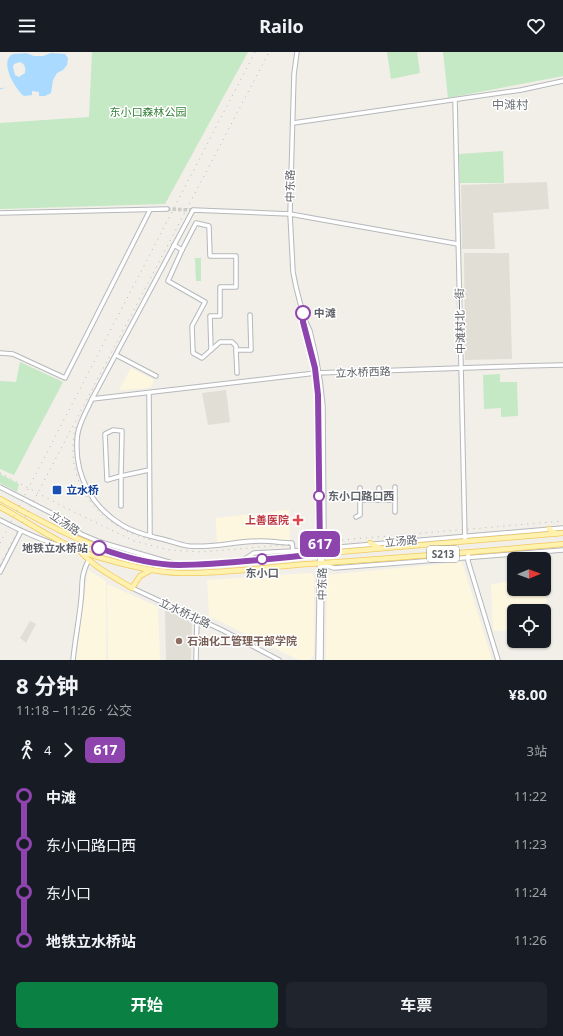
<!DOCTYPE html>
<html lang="zh">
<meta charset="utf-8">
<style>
body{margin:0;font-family:"Noto Sans","Noto Sans SC",sans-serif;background:#20242c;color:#f1f3f6;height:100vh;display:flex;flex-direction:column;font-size:15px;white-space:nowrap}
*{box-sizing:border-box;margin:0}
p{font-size:13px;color:#9ea1a6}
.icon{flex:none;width:22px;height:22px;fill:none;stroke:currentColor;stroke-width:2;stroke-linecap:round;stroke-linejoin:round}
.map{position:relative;height:608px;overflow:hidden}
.drawer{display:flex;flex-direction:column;background:#171b24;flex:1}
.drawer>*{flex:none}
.badge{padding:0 8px;border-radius:6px;font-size:14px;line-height:26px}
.needle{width:26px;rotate:89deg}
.tools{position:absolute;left:507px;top:500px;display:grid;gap:8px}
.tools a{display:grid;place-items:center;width:44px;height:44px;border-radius:6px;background:#171b24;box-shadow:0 1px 3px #0004;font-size:20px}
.map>.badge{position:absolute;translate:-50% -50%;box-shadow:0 0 0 2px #fff}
.legs{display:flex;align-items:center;gap:6px;height:44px;padding:0 16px;font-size:13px}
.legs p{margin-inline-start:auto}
.overview{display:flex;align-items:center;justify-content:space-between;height:68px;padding:0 16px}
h1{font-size:22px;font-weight:700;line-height:30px}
.action{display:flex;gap:8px;margin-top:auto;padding:8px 16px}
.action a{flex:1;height:46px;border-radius:6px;background:#0b8043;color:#fff;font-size:16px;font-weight:700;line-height:46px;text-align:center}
.action a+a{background:#20242c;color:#f1f3f6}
ul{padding:0 16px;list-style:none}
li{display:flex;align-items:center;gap:14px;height:48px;font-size:15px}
li i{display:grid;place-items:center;width:6px;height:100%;margin:0 5px;background:currentColor}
li i::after{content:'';width:10px;height:10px;margin:-5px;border:3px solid;border-radius:50%;background:#171b24}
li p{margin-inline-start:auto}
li:first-child i{background:linear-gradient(#0000 50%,currentColor 0)}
li:last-child i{background:linear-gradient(currentColor 50%,#0000 0)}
header{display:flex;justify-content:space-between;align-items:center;height:52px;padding:0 16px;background:#171b24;font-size:18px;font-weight:700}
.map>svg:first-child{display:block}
</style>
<header><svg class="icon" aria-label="menu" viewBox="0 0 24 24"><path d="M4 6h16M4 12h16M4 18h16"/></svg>Railo<svg class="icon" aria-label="heart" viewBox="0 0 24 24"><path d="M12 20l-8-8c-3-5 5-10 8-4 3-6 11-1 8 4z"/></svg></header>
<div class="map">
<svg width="563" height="608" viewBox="0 0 563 608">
<rect width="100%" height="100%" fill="#f1efe8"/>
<g fill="#fef7e0">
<path d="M131 316 154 328 150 336 119 338Z"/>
<path d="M289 458 290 488 217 492 216 466Z"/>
<path d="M462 510 492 608H326L327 523Z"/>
<path d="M88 518 106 529V608H76Z"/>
<path d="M310 521H312L314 525V603L310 608H299L209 564 207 528Z"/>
<path d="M544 526 549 575 544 576V559H514V578L493 579 491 532 514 529V537H544Z"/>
<path d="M107 532 158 555 160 608H108Z"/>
</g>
<g fill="#e1ded6">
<path d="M547 130 549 157 493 161 495 197H462L461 133Z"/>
<path d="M464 201H509L512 307 465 308Z"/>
<path d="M226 338 230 370 208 373 202 341Z"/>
<path d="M165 558 192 570 191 608H166Z"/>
<path d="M30 569 36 572 26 591 20 586Z"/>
</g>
<g fill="#c5e8c5">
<path d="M92 0H248L165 152 0 157V71L89 65Z"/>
<path d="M387 0H417L420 21 391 27Z"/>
<path d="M443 0H563V24L448 46Z"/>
<path d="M503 99 504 131H460L459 102Z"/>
<path d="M195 206H201V229H196Z"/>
<path d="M20 310 63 330 14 423 0 417V329L16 330Z"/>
<path d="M500 322V330H517L518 364 501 365V356L484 357 483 323Z"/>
<path d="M0 422 19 432 17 440 0 431Z"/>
</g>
<path fill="#aadaff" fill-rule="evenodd" d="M26 1 34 4H43L51 1 65 2 68 6 67 13 63 18 57 21 53 28 51 41 45 44H39V40L32 39V43L24 44C16 38 0 12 11 3 14 1 22 2 26 1ZM20 10C25 12 26 16 25 21L19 25 15 23 13 15 14 12Z"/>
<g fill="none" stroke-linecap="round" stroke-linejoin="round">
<path stroke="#aadaff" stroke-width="1" d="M0 37 3 36"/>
<path stroke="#ccccc8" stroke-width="3.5" stroke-dasharray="3.5 2" stroke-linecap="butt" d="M167 157 193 158"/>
<defs>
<g id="minor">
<path d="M297 0 294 22 290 162 293 220 296 235 304 266 303 271 315 316 318 343 320 492 318 608"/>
<path d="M455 48 465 489"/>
<path d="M293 71 521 38 563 29"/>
<path d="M0 161 167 157"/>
<path d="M174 193 182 198 168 229 205 250 192 274 193 301 202 306 220 290H232L236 294V298"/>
<path d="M182 198 196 171 209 174 210 204H236V235H220V264H210L211 298"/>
<path d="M304 266 310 279 316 305 320 328 323 354 324 488 322 512 321 608"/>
<path d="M0 301 13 302 65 326 150 158"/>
<path d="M116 303 156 324"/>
<path d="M237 321 236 298H251L250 263"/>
<path d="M149 341 150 484"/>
<path d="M92 347 316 321 521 314 563 313"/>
<path d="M113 378 122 379 121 424 107 428 105 382Z"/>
<path d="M0 435 53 462 81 482 100 490 172 511"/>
<path d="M395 435V460"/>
<path d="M379 436V448"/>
<path d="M360 448H395"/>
<path d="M121 454V424L149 418"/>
<path d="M356 465 360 463V436"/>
<path d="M0 468C23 480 48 492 73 497"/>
<path d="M293 499 292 491C282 491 272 489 261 489 237 489 213 496 189 494 180 493 171 489 162 487 149 484 133 480 122 473 92 455 75 424 77 389 77 375 86 360 92 347L193 158 290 162 458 192"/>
<path d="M470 500 468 503V509L498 608"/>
<path d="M242 509 254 501 293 499 563 476"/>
<path d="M322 512 334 516 563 498"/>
<path d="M0 520 21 479"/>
<path d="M132 536 222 578 279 608"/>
<path d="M73 608C75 588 79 568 81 548 83 531 80 526 88 509"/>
<path d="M196 608 197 566"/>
</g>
<g id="major">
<path d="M0 447C48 473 96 500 150 510 193 518 248 508 292 504 382 497 472 488 563 481"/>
<path d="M0 455C34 473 67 498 105 507 129 514 154 520 180 521 223 522 266 515 309 512 394 506 479 500 563 492"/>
<path d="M549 477 556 482"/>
<path d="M370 491 379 496"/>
<path d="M80 499C95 516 114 525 132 536L140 524 151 518"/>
</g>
</defs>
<use href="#minor" stroke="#b5b8bc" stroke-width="5.5"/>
<use href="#major" stroke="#f2c960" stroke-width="6"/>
<use href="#minor" stroke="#fff" stroke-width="3.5"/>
<use href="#major" stroke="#fff2af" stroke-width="4.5"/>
<g stroke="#b6b7b8" stroke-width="1" stroke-dasharray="1 5" stroke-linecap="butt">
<path d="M76 375C73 384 73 393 73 403 76 449 112 479 155 489"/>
<path d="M0 421 64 455 134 489 169 498 202 500 563 469"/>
<path d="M0 491 255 0"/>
<path d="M0 513 269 0"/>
</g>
</g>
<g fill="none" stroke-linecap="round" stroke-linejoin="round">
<defs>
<path id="line-1" d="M99 496C124 505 152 513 179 513 226 513 274 506 320 502L318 343 315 316 303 270V261"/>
</defs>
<use href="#line-1" stroke="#fff" stroke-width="9"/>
<use href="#line-1" stroke="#8e44ad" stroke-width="6"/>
</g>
<g fill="#fff" stroke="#8e44ad" stroke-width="2">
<circle cx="303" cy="261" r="7"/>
<circle cx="319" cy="444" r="5"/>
<circle cx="99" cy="496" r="7"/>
<circle cx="262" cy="507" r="5"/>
</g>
<rect fill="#1a4fb4" stroke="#fff" stroke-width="1.5" x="52" y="433" width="10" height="10" rx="2"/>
<path fill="#e0444e" stroke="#fff" stroke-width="1.5" d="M296 462h4v4h4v4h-4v4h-4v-4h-4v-4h4z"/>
<circle fill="#8d6e63" stroke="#fff" stroke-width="1.5" cx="179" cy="589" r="4"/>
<g text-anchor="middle" stroke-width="3" stroke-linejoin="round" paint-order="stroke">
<rect fill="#fff" stroke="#8f9295" stroke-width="1" x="427" y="494" width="32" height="16" rx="3"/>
<g font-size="10" font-weight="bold" fill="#5f6368">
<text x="443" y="506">S213</text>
</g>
<g font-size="11" fill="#348238" stroke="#fff">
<text x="148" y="64">东小口森林公园</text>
</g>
<g font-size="11" fill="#5f6368" stroke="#fff">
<text transform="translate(290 134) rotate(-89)" y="4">中东路</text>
<text transform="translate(460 269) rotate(-91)" y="4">中滩村北一街</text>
<text transform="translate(363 320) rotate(-2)" y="4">立水桥西路</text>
<text transform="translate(65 471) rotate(34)" y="4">立汤路</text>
<text transform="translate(401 489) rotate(-5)" y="4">立汤路</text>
<text transform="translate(322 532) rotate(-89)" y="4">中东路</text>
<text transform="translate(185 561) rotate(25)" y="4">立水桥北路</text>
</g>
<g font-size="11" font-weight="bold" fill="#5f6368" stroke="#fff" text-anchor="start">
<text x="314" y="265">中滩</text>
<text x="328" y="448">东小口路口西</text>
<text x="88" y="500" text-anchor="end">地铁立水桥站</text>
<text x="262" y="525" text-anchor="middle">东小口</text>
</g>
<g font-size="11" font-weight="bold" fill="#164399" stroke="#fff" text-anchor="start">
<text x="66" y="442">立水桥</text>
</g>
<g font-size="11" font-weight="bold" fill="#be3a42" stroke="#fff" text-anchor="end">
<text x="289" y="472">上善医院</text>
</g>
<g font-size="11" font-weight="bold" fill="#785e54" stroke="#fff" text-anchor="start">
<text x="187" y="593">石油化工管理干部学院</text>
</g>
<g font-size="12" fill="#70757a" stroke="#fff">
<text x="510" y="57">中滩村</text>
</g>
</g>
</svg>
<div class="tools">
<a><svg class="needle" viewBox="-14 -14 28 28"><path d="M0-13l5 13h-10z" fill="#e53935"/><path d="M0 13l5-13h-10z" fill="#9ea1a6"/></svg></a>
<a><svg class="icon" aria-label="locate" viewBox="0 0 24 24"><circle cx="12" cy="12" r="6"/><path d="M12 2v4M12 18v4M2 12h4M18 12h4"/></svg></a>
</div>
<b class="badge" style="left:320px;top:492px;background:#8e44ad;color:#fff">617</b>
</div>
<section class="drawer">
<div class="overview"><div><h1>8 分钟</h1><p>11:18 – 11:26 · 公交</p></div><b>¥8.00</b></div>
<div class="legs"><svg class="icon" aria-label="walk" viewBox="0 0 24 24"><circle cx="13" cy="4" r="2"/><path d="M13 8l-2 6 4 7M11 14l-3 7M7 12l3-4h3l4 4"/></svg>4<svg class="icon" aria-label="forward" viewBox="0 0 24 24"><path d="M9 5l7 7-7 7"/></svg><b class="badge" style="background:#8e44ad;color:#fff">617</b><p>3站</p></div>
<ul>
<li><i style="color:#8e44ad"></i><b>中滩</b><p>11:22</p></li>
<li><i style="color:#8e44ad"></i><span>东小口路口西</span><p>11:23</p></li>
<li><i style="color:#8e44ad"></i><span>东小口</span><p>11:24</p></li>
<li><i style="color:#8e44ad"></i><b>地铁立水桥站</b><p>11:26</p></li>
</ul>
<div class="action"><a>开始</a><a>车票</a></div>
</section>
